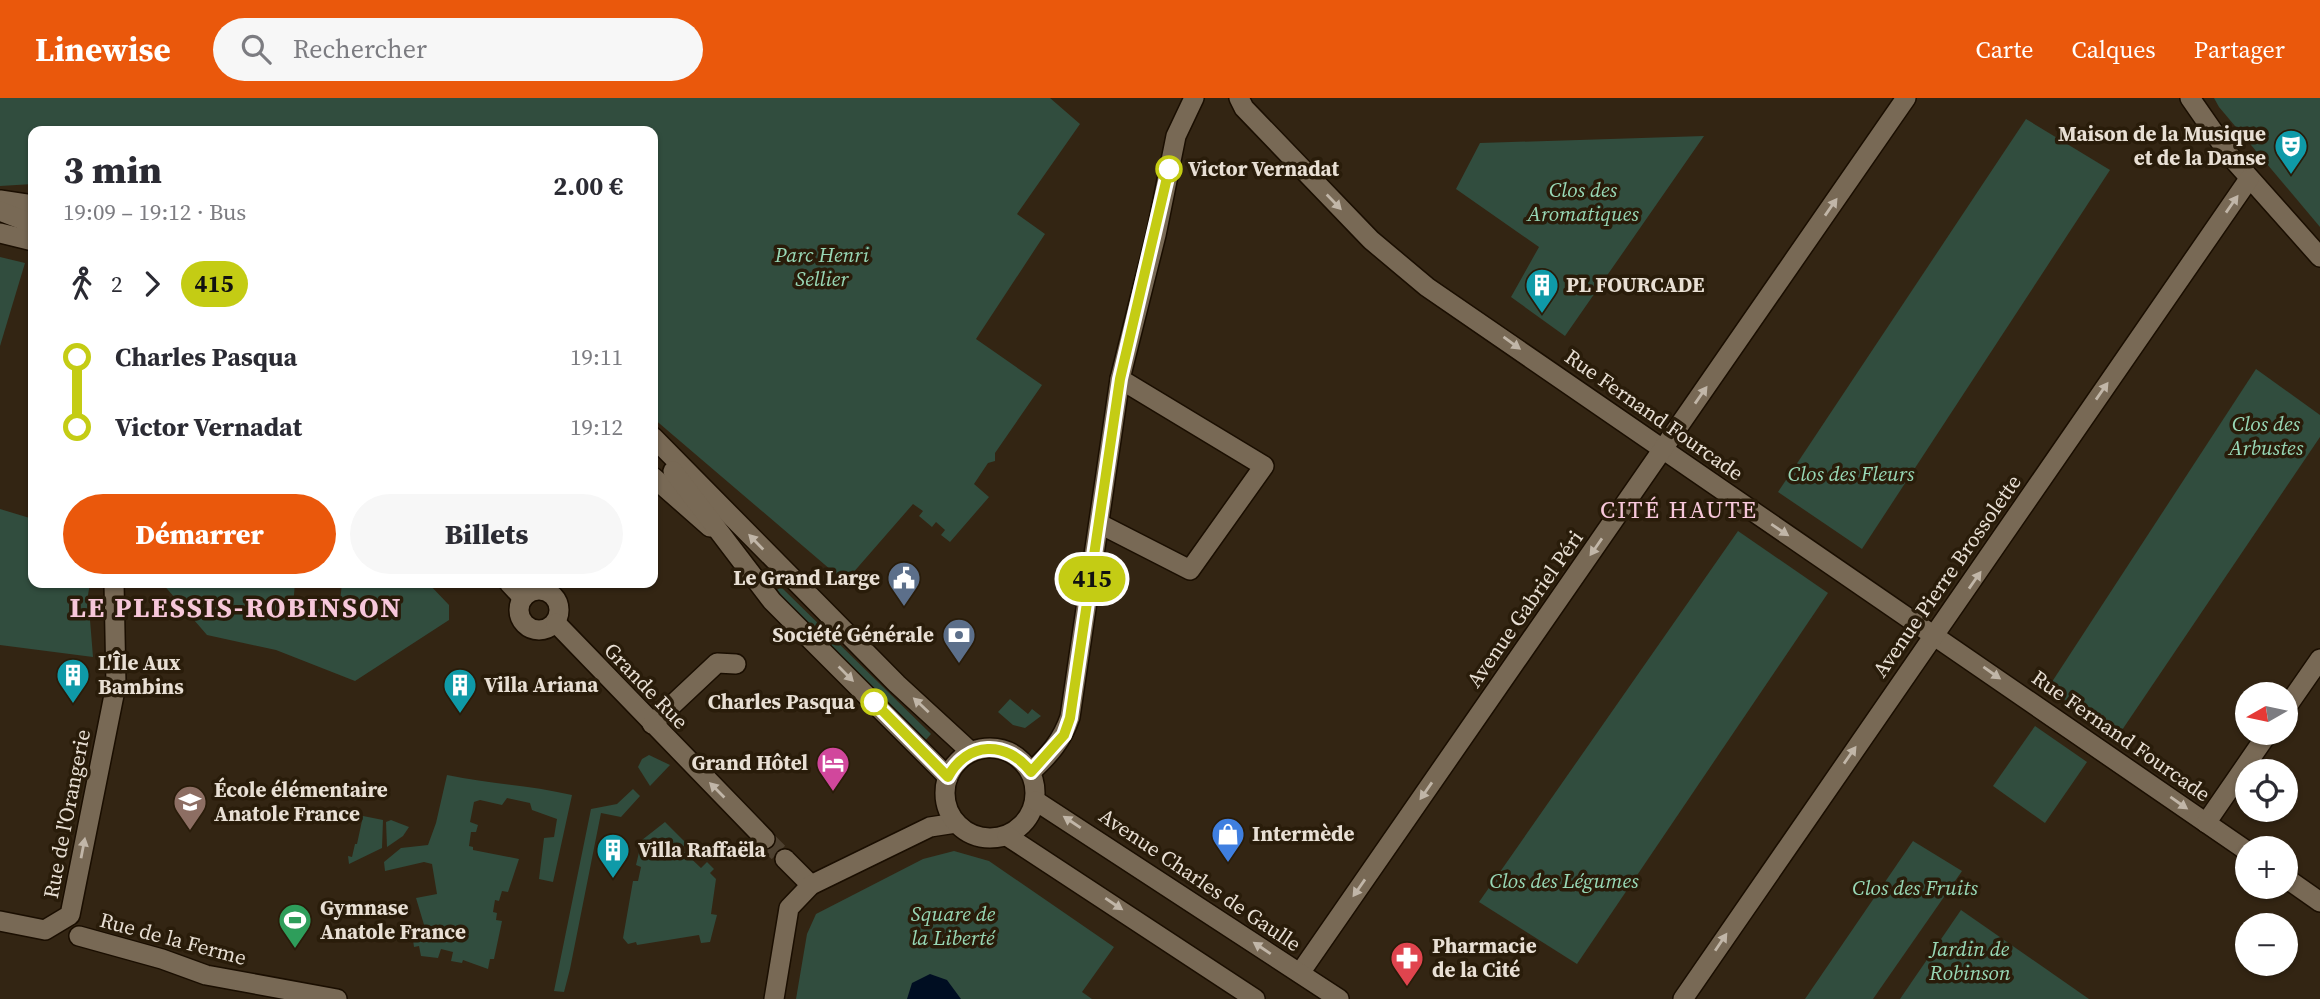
<!DOCTYPE html>
<html lang="fr">
<meta charset="utf-8">
<style>
body{margin:0;font-family:"Source Serif 4",serif;background:#f7f7f7;color:#2b2b33;height:100vh;display:flex;flex-direction:column;font-size:26px;white-space:nowrap}
*{box-sizing:border-box;margin:0}
p{font-size:23px;color:#7c7c81}
.icon{flex:none;width:38px;height:38px;fill:none;stroke:currentColor;stroke-width:2;stroke-linecap:round;stroke-linejoin:round}
.map{position:relative;flex:1;overflow:hidden}
.sheet{position:absolute;left:28px;top:28px;width:630px;height:462px;display:flex;flex-direction:column;background:#fff;border-radius:14px;box-shadow:0 2px 5px #0004}
.sheet>*{flex:none}
.badge{padding:0 14px;border-radius:23px;font-size:24px;line-height:46px}
.needle{width:46px;rotate:261deg}
.buttons{position:absolute;left:2235px;top:584px;display:grid;gap:14px}
.buttons a{display:grid;place-items:center;width:63px;height:63px;border-radius:50%;background:#fff;box-shadow:0 2px 5px #0004;font-size:35px}
.map>.badge{position:absolute;translate:-50% -50%;box-shadow:0 0 0 4px #fff}
.legs{display:flex;align-items:center;gap:10px;height:77px;padding:0 35px;font-size:23px}
.legs p{margin-inline-start:auto}
.overview{display:flex;align-items:center;justify-content:space-between;height:119px;padding:0 35px}
h1{font-size:38px;font-weight:800;line-height:52px}
.primary-button{display:flex;gap:14px;margin-top:auto;padding:14px 35px}
.primary-button a{flex:1;height:80px;border-radius:42px;background:#ea580c;color:#fff;font-size:28px;font-weight:800;line-height:80px;text-align:center}
.primary-button a+a{background:#f7f7f7;color:#2b2b33}
ul{padding:0 35px;list-style:none}
li{display:flex;align-items:center;gap:24px;height:70px;font-size:26px}
li i{display:grid;place-items:center;width:10px;height:100%;margin:0 9px;background:currentColor}
li i::after{content:'';width:18px;height:18px;margin:-9px;border:5px solid;border-radius:50%;background:#fff}
li p{margin-inline-start:auto}
li:first-child i{background:linear-gradient(#0000 50%,currentColor 0)}
li:last-child i{background:linear-gradient(currentColor 50%,#0000 0)}
header{display:flex;align-items:center;gap:42px;box-sizing:border-box;height:98px;padding:0 35px;background:#ea580c;color:#fff}
header strong{font-size:33px}
nav{display:flex;gap:38px;margin-inline-start:auto;font-size:24px}
.search{width:490px;height:63px;background:#f7f7f7;display:flex;align-items:center;gap:18px;box-sizing:border-box;padding:0 24px;border-radius:38px;color:#7c7c81;font-size:26px}
.map>svg:first-child{display:block}
</style>
<header>
<strong>Linewise</strong>
<div class="search"><svg class="icon" aria-label="search" viewBox="0 0 24 24"><circle cx="10" cy="10" r="6"/><path d="M15 15l6 6"/></svg>Rechercher</div>
<nav><a>Carte</a><a>Calques</a><a>Partager</a></nav>
</header>
<div class="map">
<svg width="2320" height="901" viewBox="0 0 2320 901">
<rect width="100%" height="100%" fill="#332513"/>
<g fill="#314d3e">
<path d="M0 0H1050L1080 26 1017 116 1045 136 976 241 1042 287 995 355V363L988 365 974 386 989 399 950 444 941 437 945 432 936 424 932 429 919 418 923 413 913 406 845 484 653 320V33H33V86L0 88Z"/>
<path d="M2214 0H2320V129L2219 9Z"/>
<path d="M2026 21 2110 72 1862 451 1778 394Z"/>
<path d="M1704 38 1565 238 1511 199 1539 149 1456 91 1480 45Z"/>
<path d="M0 159 25 165 0 248Z"/>
<path d="M2256 271 2320 317V339L2118 638 2048 590Z"/>
<path d="M0 411 33 421V485H90L88 497 93 559 0 547Z"/>
<path d="M1738 433 1828 495 1577 866 1479 804Z"/>
<path d="M162 485H295L293 508 339 513 342 485H428L449 507V522L355 583 276 552 207 537Z"/>
<path d="M781 489 931 636 924 644 799 518 777 492Z"/>
<path d="M1010 601 1028 616 1032 611 1041 618 1025 630 1013 627 998 614Z"/>
<path d="M2035 628 2087 664 2045 725 1993 688Z"/>
<path d="M649 657 670 667 650 688 638 669 642 661Z"/>
<path d="M447 677C489 686 530 687 572 697L553 784 539 781 544 740 554 739 557 721 532 712 530 705 507 700 502 707 480 702 474 704 470 724 478 727 476 734H471L469 748 473 749V752L519 761 508 794 502 793 499 803 495 802 493 814 497 815 496 822 502 823 494 861H490L488 871 463 862 462 865 451 863 453 854 441 851 438 860 421 858 419 848 414 849 412 835 425 830 416 800 437 796 432 766 424 764 385 773 384 764 401 750 428 747 436 725Z"/>
<path d="M633 691 640 698 621 719 601 715 570 871 564 894 554 893 591 711 617 706Z"/>
<path d="M363 718 383 722 382 750 349 766 348 758 352 759 355 746H357Z"/>
<path d="M391 722 409 729 403 738 387 749 386 724Z"/>
<path d="M665 724 686 745 681 751 701 770 707 764 714 771 710 775 716 781 711 816 717 817 710 844 701 845 699 837 637 847 636 844 628 846 623 840 633 783H638L641 769 636 767 640 750 645 745 642 742Z"/>
<path d="M1913 743 1962 773 1873 901H1805Z"/>
<path d="M954 753 989 763 1114 849 1082 894 1092 901H796L807 836 816 816 923 761Z"/>
<path d="M1961 812 2089 901H1900Z"/>
</g>
<path fill="#000e22" d="M930 876 947 882 961 901H907L912 885Z"/>
<g fill="none" stroke-linecap="round" stroke-linejoin="round">
<path stroke="#4e4130" stroke-width="19" stroke-dasharray="19 10" stroke-linecap="butt" d="M765 741 785 761"/>
<defs>
<g id="minor">
<path d="M1239 0 1244 10 1371 142 1427 189 2247 753"/>
<path d="M2190 0 2231 59 2320 159"/>
<path d="M0 135 33 143"/>
<path d="M653 379 710 429"/>
<path d="M1100 426 1190 472 1264 368 1120 281"/>
<path d="M509 485 523 500"/>
<circle cx="539" cy="512" r="20"/>
<path d="M556 525 765 741"/>
<path d="M2286 610 2320 561"/>
<path d="M652 626 717 565 736 566"/>
<path d="M1031 674C1049 657 1062 643 1070 619L1120 281 1156 137 1176 38 1194 0"/>
<path d="M2206 725 2268 635"/>
<path d="M785 761 811 787"/>
<path d="M2286 780 2320 804"/>
<path d="M0 823 45 832 70 817 116 587 114 485"/>
<path d="M79 838 162 861 206 877 337 901"/>
<path d="M1300 875 1906 0"/>
<path d="M1683 901 2249 81"/>
</g>
<path id="tertiary" d="M774 901 789 810 811 787 930 729 956 725"/>
<g id="secondary">
<path d="M0 102 33 107"/>
<path d="M0 113 33 126"/>
<path d="M653 339 897 586 971 654"/>
<path d="M673 373 772 503 948 679"/>
<circle cx="990" cy="695" r="45"/>
<path d="M1036 703 1339 901"/>
<path d="M1007 738 1255 901"/>
</g>
</defs>
<use href="#minor" stroke="#1a0e01" stroke-width="22"/>
<use href="#tertiary" stroke="#1a0e01" stroke-width="22"/>
<use href="#secondary" stroke="#1a0e01" stroke-width="22"/>
<use href="#minor" stroke="#786955" stroke-width="19"/>
<use href="#tertiary" stroke="#786955" stroke-width="19"/>
<use href="#secondary" stroke="#786955" stroke-width="19"/>
</g>
<defs><path id="oneway-solid" d="M-6-.8H1V-3.2L6.5 0L1 3.2V.8H-6Z" transform="scale(1.75)"/></defs>
<g fill="#c1b6a8">
<use href="#oneway-solid" transform="translate(1334 104) rotate(46)"/>
<use href="#oneway-solid" transform="translate(2232 106) rotate(-55)"/>
<use href="#oneway-solid" transform="translate(1831 109) rotate(-55)"/>
<use href="#oneway-solid" transform="translate(1512 245) rotate(36)"/>
<use href="#oneway-solid" transform="translate(2102 293) rotate(-55)"/>
<use href="#oneway-solid" transform="translate(1701 297) rotate(-55)"/>
<use href="#oneway-solid" transform="translate(1780 432) rotate(34)"/>
<use href="#oneway-solid" transform="translate(756 444) rotate(-134)"/>
<use href="#oneway-solid" transform="translate(1596 449) rotate(125)"/>
<use href="#oneway-solid" transform="translate(1975 482) rotate(-55)"/>
<use href="#oneway-solid" transform="translate(1992 575) rotate(35)"/>
<use href="#oneway-solid" transform="translate(846 576) rotate(45)"/>
<use href="#oneway-solid" transform="translate(921 607) rotate(-137)"/>
<use href="#oneway-solid" transform="translate(1850 657) rotate(-55)"/>
<use href="#oneway-solid" transform="translate(717 692) rotate(-135)"/>
<use href="#oneway-solid" transform="translate(1426 693) rotate(125)"/>
<use href="#oneway-solid" transform="translate(2179 705) rotate(35)"/>
<use href="#oneway-solid" transform="translate(1072 724) rotate(-146)"/>
<use href="#oneway-solid" transform="translate(83 750) rotate(-79)"/>
<use href="#oneway-solid" transform="translate(1359 790) rotate(125)"/>
<use href="#oneway-solid" transform="translate(1114 806) rotate(34)"/>
<use href="#oneway-solid" transform="translate(1721 844) rotate(-56)"/>
<use href="#oneway-solid" transform="translate(1262 850) rotate(-146)"/>
</g>
<g fill="none" stroke-linecap="round" stroke-linejoin="round">
<defs>
<path id="line-1" d="M874 604 948 679C967 643 1007 642 1031 674L1064 637 1070 620 1120 281 1169 71"/>
</defs>
<use href="#line-1" stroke="#fff" stroke-width="16"/>
<use href="#line-1" stroke="#c4cc14" stroke-width="10"/>
</g>
<defs>
<symbol id="theatre-pin" viewBox="-11 -11 22 30"><path d="M0 17L-7.5 6A9.5 9.5 0 1 1 7.5 6Z" fill="#0f9aa8" stroke="#291c0a"/><path d="M-5-5.5Q0-4 5-5.5V0Q5 5 0 6Q-5 5-5 0ZM-3.3-2.5H-1v1.5H-3.3ZM1-2.5H3.3v1.5H1ZM-2.8 1Q0 5.5 2.8 1Z" fill="#fff"/></symbol>
<symbol id="building-pin" viewBox="-11 -11 22 30"><path d="M0 17L-7.5 6A9.5 9.5 0 1 1 7.5 6Z" fill="#0f9aa8" stroke="#291c0a"/><path d="M-4-6H4V6H1V3H-1V6H-4ZM-2.5-4.3h1.7v1.8h-1.7ZM.8-4.3h1.7v1.8H.8ZM-2.5-1h1.7V.8h-1.7ZM.8-1h1.7V.8H.8Z" fill="#fff"/></symbol>
<symbol id="civic-pin" viewBox="-11 -11 22 30"><path d="M0 17L-7.5 6A9.5 9.5 0 1 1 7.5 6Z" fill="#5c6f8a" stroke="#291c0a"/><path d="M-.6-6.5H3V-4.5H.6V-3L4-1V1h2V6H-6V1h2V-1L-.6-3ZM-1.2 2.5V6h2.4V2.5Z" fill="#fff"/></symbol>
<symbol id="bank-pin" viewBox="-11 -11 22 30"><path d="M0 17L-7.5 6A9.5 9.5 0 1 1 7.5 6Z" fill="#5c6f8a" stroke="#291c0a"/><path d="M-6-4H6V4H-6ZM0-2.3a2.3 2.3 0 1 0 0 4.6a2.3 2.3 0 1 0 0-4.6Z" fill="#fff"/></symbol>
<symbol id="hotel-pin" viewBox="-11 -11 22 30"><path d="M0 17L-7.5 6A9.5 9.5 0 1 1 7.5 6Z" fill="#d1479c" stroke="#291c0a"/><path d="M-6-4.5h1.5V1H6V5H4.5V3h-9V5H-6ZM-4 0a1.8 1.8 0 1 1 3.6 0ZM.5 0V-2.5h3Q6-2.5 6 0Z" fill="#fff"/></symbol>
<symbol id="school-pin" viewBox="-11 -11 22 30"><path d="M0 17L-7.5 6A9.5 9.5 0 1 1 7.5 6Z" fill="#8d6e63" stroke="#291c0a"/><path d="M0-5L7-2L0 1L-7-2ZM-4 1L0 2.5L4 1V4Q0 6-4 4Z" fill="#fff"/></symbol>
<symbol id="shop-pin" viewBox="-11 -11 22 30"><path d="M0 17L-7.5 6A9.5 9.5 0 1 1 7.5 6Z" fill="#3f7fe0" stroke="#291c0a"/><path d="M-5-2.5h2.3a2.7 3.5 0 0 1 5.4 0H5L5.5 6h-11ZM-1.5-2.5h3a1.5 2.3 0 0 0-3 0Z" fill="#fff"/></symbol>
<symbol id="stadium-pin" viewBox="-11 -11 22 30"><path d="M0 17L-7.5 6A9.5 9.5 0 1 1 7.5 6Z" fill="#2e9e5b" stroke="#291c0a"/><path d="M0-5a6.5 5 0 1 0 0 10a6.5 5 0 1 0 0-10ZM-3.5-1.8h7v3.6h-7Z" fill="#fff"/></symbol>
<symbol id="pharmacy-pin" viewBox="-11 -11 22 30"><path d="M0 17L-7.5 6A9.5 9.5 0 1 1 7.5 6Z" fill="#e0444e" stroke="#291c0a"/><path d="M-2-6h4v4h4v4h-4v4h-4v-4h-4v-4h4Z" fill="#fff"/></symbol>
</defs>
<g fill-rule="evenodd">
<use href="#theatre-pin" x="2272" y="29" width="38" height="52"/>
<use href="#building-pin" x="1523" y="168" width="38" height="52"/>
<use href="#civic-pin" x="885" y="461" width="38" height="52"/>
<use href="#bank-pin" x="940" y="518" width="38" height="52"/>
<use href="#building-pin" x="54" y="558" width="38" height="52"/>
<use href="#building-pin" x="441" y="568" width="38" height="52"/>
<use href="#hotel-pin" x="814" y="646" width="38" height="52"/>
<use href="#school-pin" x="171" y="685" width="38" height="52"/>
<use href="#shop-pin" x="1209" y="717" width="38" height="52"/>
<use href="#building-pin" x="594" y="733" width="38" height="52"/>
<use href="#stadium-pin" x="276" y="803" width="38" height="52"/>
<use href="#pharmacy-pin" x="1388" y="841" width="38" height="52"/>
</g>
<g fill="#fff" stroke="#c4cc14" stroke-width="3.5">
<circle cx="1169" cy="71" r="12"/>
<circle cx="874" cy="604" r="12"/>
</g>
<g text-anchor="middle" stroke-width="7" stroke-linejoin="round" paint-order="stroke">
<g font-size="21" font-weight="bold" fill="#e8dfd4" stroke="#291c0a" text-anchor="start">
<text x="2266" y="43" text-anchor="end">Maison de la Musique<tspan x="2266" dy="24">et de la Danse</tspan></text>
<text x="1566" y="194">PL FOURCADE</text>
<text x="880" y="487" text-anchor="end">Le Grand Large</text>
<text x="934" y="544" text-anchor="end">Société Générale</text>
<text x="98" y="572">L'Île Aux<tspan x="98" dy="24">Bambins</tspan></text>
<text x="484" y="594">Villa Ariana</text>
<text x="808" y="672" text-anchor="end">Grand Hôtel</text>
<text x="214" y="699">École élémentaire<tspan x="214" dy="24">Anatole France</tspan></text>
<text x="1252" y="743">Intermède</text>
<text x="638" y="759">Villa Raffaëla</text>
<text x="320" y="817">Gymnase<tspan x="320" dy="24">Anatole France</tspan></text>
<text x="1432" y="855">Pharmacie<tspan x="1432" dy="24">de la Cité</tspan></text>
</g>
<g font-size="21" font-weight="bold" fill="#e8dfd4" stroke="#291c0a" text-anchor="start">
<text x="1188" y="78">Victor Vernadat</text>
<text x="855" y="611" text-anchor="end">Charles Pasqua</text>
</g>
<g font-size="21" font-style="italic" fill="#98d8b6" stroke="#291c0a">
<text x="1583" y="99">Clos des<tspan x="1583" dy="24">Aromatiques</tspan></text>
<text x="822" y="164">Parc Henri<tspan x="822" dy="24">Sellier</tspan></text>
<text x="2266" y="333">Clos des<tspan x="2266" dy="24">Arbustes</tspan></text>
<text x="1851" y="383">Clos des Fleurs</text>
<text x="1564" y="790">Clos des Légumes</text>
<text x="1915" y="797">Clos des Fruits</text>
<text x="953" y="823">Square de<tspan x="953" dy="24">la Liberté</tspan></text>
<text x="1970" y="858">Jardin de<tspan x="1970" dy="24">Robinson</tspan></text>
</g>
<g font-size="21" fill="#e8dfd4" stroke="#291c0a">
<text transform="translate(1654 317) rotate(35)" y="7">Rue Fernand Fourcade</text>
<text transform="translate(1947 478) rotate(-55)" y="7">Avenue Pierre Brossolette</text>
<text transform="translate(1525 511) rotate(-55)" y="7">Avenue Gabriel Péri</text>
<text transform="translate(646 588) rotate(46)" y="7">Grande Rue</text>
<text transform="translate(2121 638) rotate(35)" y="7">Rue Fernand Fourcade</text>
<text transform="translate(67 716) rotate(-79)" y="7">Rue de l'Orangerie</text>
<text transform="translate(1200 782) rotate(34)" y="7">Avenue Charles de Gaulle</text>
<text transform="translate(173 841) rotate(15)" y="7">Rue de la Ferme</text>
</g>
<g font-size="24" letter-spacing="2" fill="#f7c7da" stroke="#291c0a">
<text x="1679" y="420">CITÉ HAUTE</text>
</g>
<g font-size="28" font-weight="bold" letter-spacing="2" fill="#f7c7da" stroke="#291c0a">
<text x="236" y="519">LE PLESSIS-ROBINSON</text>
</g>
</g>
</svg>
<div class="buttons">
<a><svg class="needle" viewBox="-14 -14 28 28"><path d="M0-13l5 13h-10z" fill="#e53935"/><path d="M0 13l5-13h-10z" fill="#7c7c81"/></svg></a>
<a><svg class="icon" aria-label="locate" viewBox="0 0 24 24"><circle cx="12" cy="12" r="6"/><path d="M12 2v4M12 18v4M2 12h4M18 12h4"/></svg></a>
<a>+</a>
<a>−</a>
</div>
<b class="badge" style="left:1092px;top:481px;background:#c4cc14;color:#111">415</b>
<section class="sheet">
<div class="overview"><div><h1>3 min</h1><p>19:09 – 19:12 · Bus</p></div><b>2.00 €</b></div>
<div class="legs"><svg class="icon" aria-label="walk" viewBox="0 0 24 24"><circle cx="13" cy="4" r="2"/><path d="M13 8l-2 6 4 7M11 14l-3 7M7 12l3-4h3l4 4"/></svg>2<svg class="icon" aria-label="forward" viewBox="0 0 24 24"><path d="M9 5l7 7-7 7"/></svg><b class="badge" style="background:#c4cc14;color:#111">415</b></div>
<ul>
<li><i style="color:#c4cc14"></i><b>Charles Pasqua</b><p>19:11</p></li>
<li><i style="color:#c4cc14"></i><b>Victor Vernadat</b><p>19:12</p></li>
</ul>
<div class="primary-button"><a>Démarrer</a><a>Billets</a></div>
</section>
</div>
